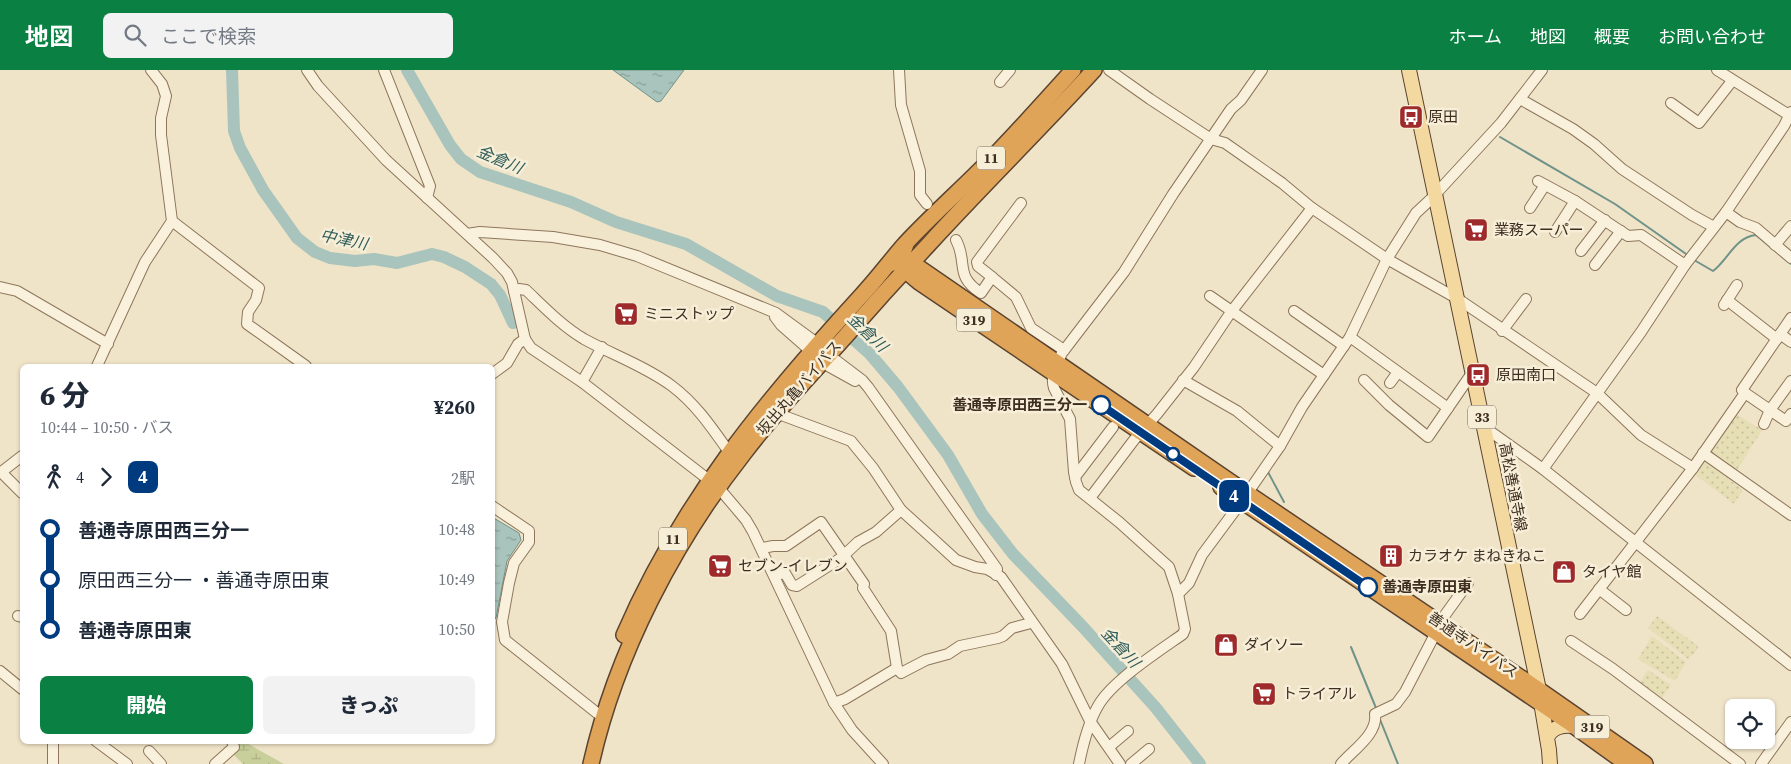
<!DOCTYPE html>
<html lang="ja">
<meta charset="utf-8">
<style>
body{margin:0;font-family:"Source Serif 4","Noto Sans JP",serif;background:#f2f2f3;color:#1f2937;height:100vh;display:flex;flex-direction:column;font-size:19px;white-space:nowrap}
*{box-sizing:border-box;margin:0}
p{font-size:16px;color:#747a83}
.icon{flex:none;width:28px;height:28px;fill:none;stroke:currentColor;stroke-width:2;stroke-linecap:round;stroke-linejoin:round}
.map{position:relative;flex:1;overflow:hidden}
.panel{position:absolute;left:20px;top:294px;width:475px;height:380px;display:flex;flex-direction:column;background:#fff;border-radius:8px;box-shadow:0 1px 4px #0004}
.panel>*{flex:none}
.badge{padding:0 10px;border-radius:8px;font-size:18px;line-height:32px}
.tools{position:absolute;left:1725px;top:629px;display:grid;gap:10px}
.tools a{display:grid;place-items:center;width:50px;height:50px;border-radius:8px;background:#fff;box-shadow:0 1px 4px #0004;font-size:25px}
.map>.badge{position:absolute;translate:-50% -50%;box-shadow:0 0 0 2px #fff}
.legs{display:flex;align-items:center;gap:8px;height:55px;padding:0 20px;font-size:16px}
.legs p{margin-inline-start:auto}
.headline{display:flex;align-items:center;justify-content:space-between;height:85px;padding:0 20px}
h1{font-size:28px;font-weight:800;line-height:38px}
.action{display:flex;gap:10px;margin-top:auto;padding:10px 20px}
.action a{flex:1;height:58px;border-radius:8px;background:#0b8043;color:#fff;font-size:20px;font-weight:800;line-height:58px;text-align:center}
.action a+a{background:#f2f2f3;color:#1f2937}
ul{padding:0 20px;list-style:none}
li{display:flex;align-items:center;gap:18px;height:50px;font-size:19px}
li i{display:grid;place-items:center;width:8px;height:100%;margin:0 6px;background:currentColor}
li i::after{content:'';width:12px;height:12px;margin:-6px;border:4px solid;border-radius:50%;background:#fff}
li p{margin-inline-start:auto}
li:first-child i{background:linear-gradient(#0000 50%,currentColor 0)}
li:last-child i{background:linear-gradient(currentColor 50%,#0000 0)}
header{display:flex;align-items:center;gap:30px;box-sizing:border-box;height:70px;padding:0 25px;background:#0b8043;color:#fff}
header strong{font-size:24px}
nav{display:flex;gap:28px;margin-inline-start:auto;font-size:18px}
.search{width:350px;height:45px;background:#f2f2f3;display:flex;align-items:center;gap:12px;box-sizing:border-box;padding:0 18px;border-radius:8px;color:#747a83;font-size:19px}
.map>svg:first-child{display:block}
</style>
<header>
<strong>地図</strong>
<div class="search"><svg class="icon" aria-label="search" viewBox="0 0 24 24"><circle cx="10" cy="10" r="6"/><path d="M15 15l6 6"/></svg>ここで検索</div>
<nav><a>ホーム</a><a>地図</a><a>概要</a><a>お問い合わせ</a></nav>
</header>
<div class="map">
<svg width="1791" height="694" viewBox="0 0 1791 694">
<defs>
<pattern id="farmland-dots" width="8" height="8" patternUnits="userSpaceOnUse" patternTransform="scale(1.25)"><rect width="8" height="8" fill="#e6deb5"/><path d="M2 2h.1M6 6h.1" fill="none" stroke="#c6bf9b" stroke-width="1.8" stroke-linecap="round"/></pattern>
<pattern id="wetland-marsh" width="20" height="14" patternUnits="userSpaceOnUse" patternTransform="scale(1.25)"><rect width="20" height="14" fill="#c9cf9b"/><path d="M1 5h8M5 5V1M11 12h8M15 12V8" fill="none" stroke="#aeb285"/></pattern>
<pattern id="water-ripples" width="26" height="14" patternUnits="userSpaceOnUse" patternTransform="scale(1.25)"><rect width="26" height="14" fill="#a9c4bc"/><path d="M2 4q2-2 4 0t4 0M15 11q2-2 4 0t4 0" fill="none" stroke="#8ba098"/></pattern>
</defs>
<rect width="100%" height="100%" fill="#f0e4c8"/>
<g fill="url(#farmland-dots)">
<path d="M1736 344 1762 360 1737 400 1711 383Z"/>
<path d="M1706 392 1743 420 1734 434 1693 403 1698 396Z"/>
<path d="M1657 546 1698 576 1697 580 1688 589 1648 558Z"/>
<path d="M1652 566 1686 592 1675 611 1638 589Z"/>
<path d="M1648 600 1671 615 1662 628 1639 614Z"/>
</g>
<path fill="url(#wetland-marsh)" d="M235 671H243L284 694H243L234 685 236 677Z"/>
<g fill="url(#water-ripples)" stroke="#6f938a">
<path d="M613 0H684L661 31 657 32Z"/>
<path d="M492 447 519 463 521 470 507 491 496 548 493 551Z"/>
</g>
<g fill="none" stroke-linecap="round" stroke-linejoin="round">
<g stroke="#6f938a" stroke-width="2">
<path d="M1500 67 1615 134 1689 186"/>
<path d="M1694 190 1713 201C1728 190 1735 167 1756 165L1791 194"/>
<path d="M1268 402 1284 432"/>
<path d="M1351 577 1376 638"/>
<path d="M1379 647 1398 694"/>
</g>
<g stroke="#a9c4bc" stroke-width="12">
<path d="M232 0 234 61 240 78 263 120 297 168 315 182 330 188 355 191 374 189 397 193 432 184 444 187 465 197 491 214 500 225 513 253"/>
<path d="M407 0 450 75 461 89 480 102 571 132 616 152 686 174 777 226 823 242 870 284 898 317 948 385 982 444 1013 484 1083 557 1156 638 1200 694"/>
</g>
<defs>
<g id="minor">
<path d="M307 0 318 16 386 90 493 188 507 203 512 212 525 269 531 278 582 312 718 417 746 450 753 462 834 633 852 660 883 694"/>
<path d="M384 0 430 116 427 128"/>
<path d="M899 0 901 35 920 101V125L927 134"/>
<path d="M1109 0 1150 29 1211 69 1225 73 1282 113 1312 138 1387 189 1458 229 1597 323 1641 365 1693 398"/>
<path d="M1717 0 1789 45"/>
<path d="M1000 12 1010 0"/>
<path d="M1520 29 1573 59 1594 74 1622 99 1692 145 1714 157"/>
<path d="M1671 33 1699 53 1732 11"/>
<path d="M1538 111 1575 131 1628 166 1641 165 1685 195"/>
<path d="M1530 138 1545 115"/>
<path d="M1726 142 1740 152 1756 158 1791 188"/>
<path d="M172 151 259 218 256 230 248 242 247 254 306 296"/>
<path d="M1555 162 1575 131"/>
<path d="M467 164 480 162 553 167 600 175 637 186 776 243 817 273"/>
<path d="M956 170C968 192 954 206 981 223L992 207 1016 227 1031 258 1064 280"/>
<path d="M1775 175 1791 156"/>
<path d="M1581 181 1605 150"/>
<path d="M1595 195 1621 161"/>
<path d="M992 207 978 196 977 192 1021 133"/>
<path d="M0 217 17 221 108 274"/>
<path d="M514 221 519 219 526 220C544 237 562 256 584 269 613 285 645 296 672 316 696 334 712 358 729 382"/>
<path d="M1210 226 1324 305"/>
<path d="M1727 230 1777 269"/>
<path d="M1724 235 1737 215"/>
<path d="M1294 241 1344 276"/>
<path d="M775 247 781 255 806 277"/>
<path d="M1502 261 1526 229"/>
<path d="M1780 264 1791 272"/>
<path d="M1350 267 1448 338"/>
<path d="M829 285 862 310 868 317 997 499 996 505"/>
<path d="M97 296 145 192 172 151 161 65V48L166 26 162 14 151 0"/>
<path d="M828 296 855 311"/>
<path d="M492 304 507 293 518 274 525 269"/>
<path d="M1183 310 1237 341 1280 376"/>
<path d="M1364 310 1389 335 1428 367 1472 303"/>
<path d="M582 312 602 277"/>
<path d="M1390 313 1398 302"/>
<path d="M1745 323 1786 351 1791 344"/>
<path d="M776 343 851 371 873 398 901 440 932 468 956 490 975 497 987 499 1001 507 1062 594 1090 651 1120 694"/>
<path d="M1764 354 1770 340 1791 311"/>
<path d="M1484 357 1543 399 1791 595"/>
<path d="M1703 383 1791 445"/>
<path d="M1543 399 1641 262 1685 195 1726 142 1784 56 1791 42"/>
<path d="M1 402 22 423"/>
<path d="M0 403 22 386"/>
<path d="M1075 407 1113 357"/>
<path d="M1090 428 1134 370 1157 344 1194 297 1231 242 1312 138"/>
<path d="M492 436 529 461V472L514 493 509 513 502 552 505 570 597 643"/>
<path d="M762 478 773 476H786L821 452 864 514 863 518 891 561 897 598 901 603 926 590 948 584 960 576 998 568 1003 566 1012 558 1031 553"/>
<path d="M774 505 785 503 792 515 797 516 841 488 858 472 876 462 901 440"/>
<path d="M1599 519 1626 540"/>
<path d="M1178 524 1189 513 1202 485 1242 431 1280 376 1302 337 1350 267 1387 189 1416 143 1431 129 1501 53 1542 0"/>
<path d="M1580 544 1693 398 1745 323 1742 320 1791 248"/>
<path d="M18 546 22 547"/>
<path d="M1571 571 1613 599 1740 694"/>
<path d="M0 601 22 619"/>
<path d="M834 633 845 629 897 598"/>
<path d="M53 671V694"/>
<path d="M96 671 127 694"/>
<path d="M1109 677 1128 661"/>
<path d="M149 681 161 694"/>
<path d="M215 694 234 677 232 671"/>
<path d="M1079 694C1083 674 1088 653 1098 636 1112 611 1159 581 1183 564L1185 559 1178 524 1169 497 1119 452 1079 420 1076 412 1074 402 1070 349 1054 318C1050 304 1057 294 1062 283L1124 202 1173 124 1231 39 1241 30 1262 0"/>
<path d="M1131 694 1149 679"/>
<path d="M1341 694C1353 680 1378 664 1375 644L1396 634 1405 622 1445 545 1468 513"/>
<path d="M1761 694 1791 652"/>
</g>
<g id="major">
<path d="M1409 0 1539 620 1549 680 1550 694"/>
<path d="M1547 667C1553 657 1562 655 1573 656"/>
</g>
<g id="highway">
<path d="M906 174C898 195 902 198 919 212L1194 398"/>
<path d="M889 194 902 190 912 193 1229 411 1539 620 1645 694"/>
<path d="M1221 417 1567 651 1627 694"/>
<path d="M624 565C681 433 765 331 861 226 877 209 890 191 905 174 933 144 965 116 994 86 1021 58 1047 29 1073 0"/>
<path d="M591 694C616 583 674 472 744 383 775 342 810 306 844 268 872 236 900 205 929 174 983 115 1040 59 1094 0"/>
</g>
</defs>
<use href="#minor" stroke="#8d765c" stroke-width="12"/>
<use href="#major" stroke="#5b4430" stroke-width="16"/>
<use href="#highway" stroke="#5b4430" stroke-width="18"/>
<use href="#minor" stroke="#faf1dc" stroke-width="10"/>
<use href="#major" stroke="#f3d9a0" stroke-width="14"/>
<use href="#highway" stroke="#e0a458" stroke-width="15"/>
</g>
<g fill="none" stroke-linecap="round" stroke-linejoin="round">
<defs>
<path id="line-1" d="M1101 335 1368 517"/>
</defs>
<use href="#line-1" stroke="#fff" stroke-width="11"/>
<use href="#line-1" stroke="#003b80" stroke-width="8"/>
</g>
<defs>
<symbol id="bus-square" viewBox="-11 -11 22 22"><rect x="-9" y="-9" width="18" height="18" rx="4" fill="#9e2a2b" stroke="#f7eed8"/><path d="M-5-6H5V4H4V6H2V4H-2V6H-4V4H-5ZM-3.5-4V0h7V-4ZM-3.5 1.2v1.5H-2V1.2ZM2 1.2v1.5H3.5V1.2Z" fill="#fff"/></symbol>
<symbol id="supermarket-square" viewBox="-11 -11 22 22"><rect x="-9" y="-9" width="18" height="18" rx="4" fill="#9e2a2b" stroke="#f7eed8"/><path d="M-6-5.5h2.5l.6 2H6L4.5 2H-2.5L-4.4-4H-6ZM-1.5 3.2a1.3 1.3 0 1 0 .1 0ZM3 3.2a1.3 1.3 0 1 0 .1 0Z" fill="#fff"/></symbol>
<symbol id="building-square" viewBox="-11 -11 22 22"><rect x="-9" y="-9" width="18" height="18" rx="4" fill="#9e2a2b" stroke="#f7eed8"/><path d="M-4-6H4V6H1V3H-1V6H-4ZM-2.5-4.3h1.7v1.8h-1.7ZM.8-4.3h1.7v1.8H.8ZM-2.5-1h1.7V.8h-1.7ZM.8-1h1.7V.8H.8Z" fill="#fff"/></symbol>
<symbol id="shop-square" viewBox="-11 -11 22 22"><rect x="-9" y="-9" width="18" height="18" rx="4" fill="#9e2a2b" stroke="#f7eed8"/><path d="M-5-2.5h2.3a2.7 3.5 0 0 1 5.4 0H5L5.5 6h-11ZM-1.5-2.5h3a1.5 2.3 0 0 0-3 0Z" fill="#fff"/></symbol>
</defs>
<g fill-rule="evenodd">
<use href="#bus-square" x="1397" y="33" width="28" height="28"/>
<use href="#supermarket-square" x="1462" y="146" width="28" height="28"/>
<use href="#supermarket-square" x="612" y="230" width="28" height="28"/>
<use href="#bus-square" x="1464" y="291" width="28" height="28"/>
<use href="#building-square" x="1377" y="472" width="28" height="28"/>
<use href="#supermarket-square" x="706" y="482" width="28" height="28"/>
<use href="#shop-square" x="1550" y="488" width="28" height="28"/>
<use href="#shop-square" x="1212" y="561" width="28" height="28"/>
<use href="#supermarket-square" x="1250" y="610" width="28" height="28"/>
</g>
<g fill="#fff" stroke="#003b80" stroke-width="2.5">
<circle cx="1101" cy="335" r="9"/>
<circle cx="1173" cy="384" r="6"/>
<circle cx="1368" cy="517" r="9"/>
</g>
<g text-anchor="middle" stroke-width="5" stroke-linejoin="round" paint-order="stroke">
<g fill="#f7eed8" stroke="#756857" stroke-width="1">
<rect x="977" y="76.5" width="28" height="23" rx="4"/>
<rect x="956.5" y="238.5" width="35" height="23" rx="4"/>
<rect x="1468" y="335.5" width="28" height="23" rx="4"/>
<rect x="659" y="457.5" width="28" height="23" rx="4"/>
<rect x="1574.5" y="645.5" width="35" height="23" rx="4"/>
</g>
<g font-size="14" font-weight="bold" fill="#3d2e20">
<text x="991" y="93">11</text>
<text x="974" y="255">319</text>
<text x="1482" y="352">33</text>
<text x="673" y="474">11</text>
<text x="1592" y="662">319</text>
</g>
<g font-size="15" fill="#3d2e20" stroke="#f7eed8" text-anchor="start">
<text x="1428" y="52">原田</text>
<text x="1494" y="165">業務スーパー</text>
<text x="644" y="249">ミニストップ</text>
<text x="1496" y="310">原田南口</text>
<text x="1408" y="491">カラオケ まねきねこ</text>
<text x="738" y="501">セブン-イレブン</text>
<text x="1582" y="507">タイヤ館</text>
<text x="1244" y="580">ダイソー</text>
<text x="1282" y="629">トライアル</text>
</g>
<g font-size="15" fill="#3d2e20" stroke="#f7eed8">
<text transform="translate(799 318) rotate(-49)" y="5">坂出丸亀バイパス</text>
<text transform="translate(1513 417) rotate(79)" y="5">高松善通寺線</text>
<text transform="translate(1473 575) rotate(34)" y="5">善通寺バイパス</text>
</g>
<g font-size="15" font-weight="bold" fill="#3d2e20" stroke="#f7eed8" text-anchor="end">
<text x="1087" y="340">善通寺原田西三分一</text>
<text x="1382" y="522" text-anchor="start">善通寺原田東</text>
</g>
<g font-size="16" font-style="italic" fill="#2f5d5a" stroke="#f7eed8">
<text transform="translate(500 89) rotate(23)" y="6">金倉川</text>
<text transform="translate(344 169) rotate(12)" y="6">中津川</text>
<text transform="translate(868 262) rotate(44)" y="6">金倉川</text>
<text transform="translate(1121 577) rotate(47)" y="6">金倉川</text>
</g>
</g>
</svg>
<div class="tools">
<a><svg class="icon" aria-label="locate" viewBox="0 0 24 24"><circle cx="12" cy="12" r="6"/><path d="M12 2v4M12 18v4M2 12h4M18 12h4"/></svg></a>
</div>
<b class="badge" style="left:1234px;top:426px;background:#003b80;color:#fff">4</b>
<section class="panel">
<div class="headline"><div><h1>6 分</h1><p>10:44 – 10:50 · バス</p></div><b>¥260</b></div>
<div class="legs"><svg class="icon" aria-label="walk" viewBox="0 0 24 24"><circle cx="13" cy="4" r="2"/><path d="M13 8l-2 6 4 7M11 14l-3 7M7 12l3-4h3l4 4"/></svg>4<svg class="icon" aria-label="forward" viewBox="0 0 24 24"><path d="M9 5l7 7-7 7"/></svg><b class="badge" style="background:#003b80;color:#fff">4</b><p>2駅</p></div>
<ul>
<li><i style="color:#003b80"></i><b>善通寺原田西三分一</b><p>10:48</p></li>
<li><i style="color:#003b80"></i><span>原田西三分一 ・善通寺原田東</span><p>10:49</p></li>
<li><i style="color:#003b80"></i><b>善通寺原田東</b><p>10:50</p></li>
</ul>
<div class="action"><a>開始</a><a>きっぷ</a></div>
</section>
</div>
